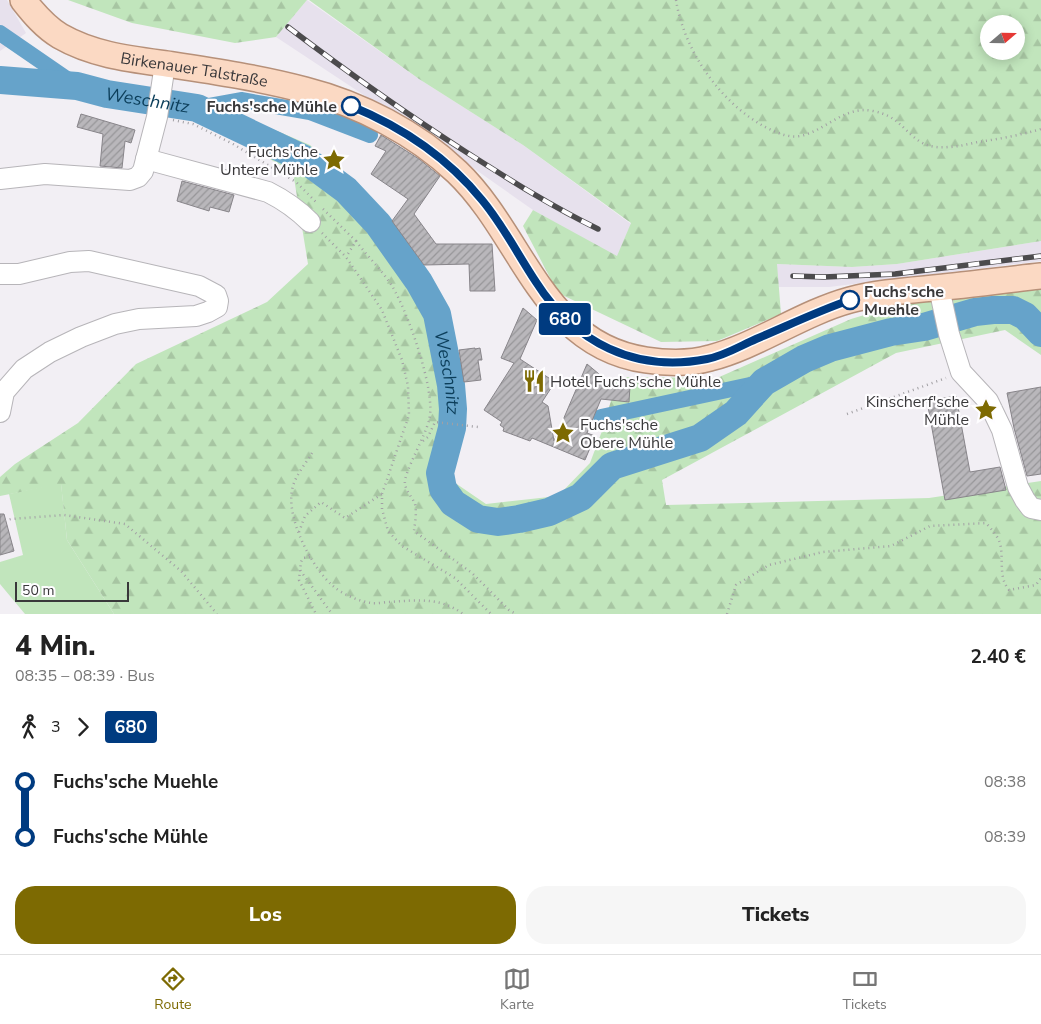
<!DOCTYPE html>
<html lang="de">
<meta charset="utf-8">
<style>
body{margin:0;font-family:"Nunito Sans",sans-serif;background:#f6f6f6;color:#222;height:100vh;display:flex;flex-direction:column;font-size:19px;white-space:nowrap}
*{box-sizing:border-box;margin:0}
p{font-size:16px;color:#767676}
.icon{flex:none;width:28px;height:28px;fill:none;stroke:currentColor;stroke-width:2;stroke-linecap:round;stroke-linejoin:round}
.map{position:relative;height:614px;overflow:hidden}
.details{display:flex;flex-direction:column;background:#fff;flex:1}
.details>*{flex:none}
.badge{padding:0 10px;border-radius:4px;font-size:18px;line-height:32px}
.needle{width:32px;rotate:70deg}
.tools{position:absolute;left:980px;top:15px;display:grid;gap:10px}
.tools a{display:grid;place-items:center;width:45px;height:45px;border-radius:50%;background:#fff;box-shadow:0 2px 12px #0003;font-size:25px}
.scale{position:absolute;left:15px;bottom:12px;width:114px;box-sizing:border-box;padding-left:5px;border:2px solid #39383a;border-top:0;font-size:14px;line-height:18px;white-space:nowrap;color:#39383a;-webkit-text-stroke:4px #fefdff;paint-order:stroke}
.map>.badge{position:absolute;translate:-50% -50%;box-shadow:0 0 0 2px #fff}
.legs{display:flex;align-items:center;gap:8px;height:55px;padding:0 15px;font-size:16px}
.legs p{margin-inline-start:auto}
.head{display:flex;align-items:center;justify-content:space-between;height:85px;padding:0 15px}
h1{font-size:28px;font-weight:800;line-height:38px}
.action{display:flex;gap:10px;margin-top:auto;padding:10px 15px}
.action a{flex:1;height:58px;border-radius:20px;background:#7d6a02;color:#fff;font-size:20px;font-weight:800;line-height:58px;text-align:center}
.action a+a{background:#f6f6f6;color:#222}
ul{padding:0 15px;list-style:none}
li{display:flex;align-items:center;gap:18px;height:55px;font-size:19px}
li i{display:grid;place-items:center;width:8px;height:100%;margin:0 6px;background:currentColor}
li i::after{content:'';width:12px;height:12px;margin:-6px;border:4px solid;border-radius:50%;background:#fff}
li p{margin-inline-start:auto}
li:first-child i{background:linear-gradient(#0000 50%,currentColor 0)}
li:last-child i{background:linear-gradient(currentColor 50%,#0000 0)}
.tabs{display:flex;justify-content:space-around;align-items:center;height:70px;border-top:1px solid #e0e0e0;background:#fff;font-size:14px;color:#767676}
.tabs a{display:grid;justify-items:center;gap:2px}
.tabs .current{color:#7d6a02}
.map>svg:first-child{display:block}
</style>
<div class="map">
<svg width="1041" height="614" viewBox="0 0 1041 614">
<defs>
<pattern id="forest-firs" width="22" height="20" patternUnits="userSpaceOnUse" patternTransform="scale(1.25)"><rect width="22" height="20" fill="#c1e5bc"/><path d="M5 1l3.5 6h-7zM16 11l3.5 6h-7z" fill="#a7c5a2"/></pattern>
<pattern id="building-hatch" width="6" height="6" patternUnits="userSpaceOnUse" patternTransform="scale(1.25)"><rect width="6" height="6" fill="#b9b7bb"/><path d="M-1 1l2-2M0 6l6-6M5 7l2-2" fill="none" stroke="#979699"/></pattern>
</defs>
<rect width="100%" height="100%" fill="#f2eff4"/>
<g fill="#e7e1ed">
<path d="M0 0H7L26 33 0 51Z"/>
<path d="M307 0 419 79 523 145 631 224 617 257 533 210 459 158 276 37Z"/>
<path d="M1041 241V261L829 287H777V264L852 267 897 264Z"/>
</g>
<path fill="#c1e5bc" d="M61 483 67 540 114 614H25L0 584V562L23 555 9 494Z"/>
<g fill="url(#forest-firs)" fill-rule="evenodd">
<path d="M68 0H307L276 37 235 43 132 23Z"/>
<path d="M309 0H1041V241L897 264 852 267 777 264 781 314 717 341 661 342 558 293 523 226 533 210 617 256 631 223 523 145 419 79ZM989 24H1016V51H989Z"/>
<path d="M198 119 256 122 310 145 393 227 437 308 449 393 448 478 486 504 558 496 590 463 602 431 618 377 717 378 851 319 901 304 953 299 1041 288V355L1005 330 896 353 662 480 666 505 929 498 1041 481V614H114L67 540 61 484 0 496V477L15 464 78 423 136 364 267 302 308 264 293 172Z"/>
</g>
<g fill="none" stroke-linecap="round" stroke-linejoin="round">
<g stroke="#66a3ca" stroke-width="16">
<path d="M0 33 77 86"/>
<path d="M197 108 241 100 310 112 370 135"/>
<path d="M601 417 764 382"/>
</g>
<path stroke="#66a3ca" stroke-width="28" id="s1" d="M0 80 77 86 107 94 197 108 304 159 346 190 378 224 419 282 437 314 451 385 453 409 452 428 440 473 443 489 453 503 478 519 498 522 519 519 549 512 581 497 612 466 700 438 736 413 764 382 804 359 830 348 891 332 924 327 975 312 993 310H1013L1025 316 1041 333"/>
</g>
<g fill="url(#building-hatch)" stroke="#88858a">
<path d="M81 114 135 130 131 143 125 141 122 168 100 166 103 134 77 127Z"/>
<path d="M381 135 419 159 440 176 414 214 436 244H492L495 291H470L469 264 424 265 392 221 408 199 371 174 386 151 375 146Z"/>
<path d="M182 181 234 195 229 212 210 207 209 211 177 201Z"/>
<path d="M523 308 537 320 520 359 555 382 542 402 548 406 554 441 587 364 611 384 630 386 629 402 601 399 587 433 595 436 585 460 532 438 530 441 503 431 504 428 500 425 502 422 484 410 514 363 501 358Z"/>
<path d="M475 348V349L480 348 482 360H478L481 380 464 382 459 350Z"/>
<path d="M1041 387V474L1027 476 1014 428 1007 393Z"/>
<path d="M956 396 970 472 1000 467 1006 490 945 500 927 401Z"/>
<path d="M0 514H4L14 551 0 555Z"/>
</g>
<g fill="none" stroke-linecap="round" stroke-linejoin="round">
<defs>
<g id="minor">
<path d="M146 159 268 192C284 200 297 209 310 222"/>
<path d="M0 179 45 174 130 180 138 177 143 171 157 117 165 64"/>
<path d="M0 274H19L70 262 89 261 199 286 216 295 218 301 217 307 208 312 196 316 139 319 115 324 81 337 50 352 24 369 4 392 0 412"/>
<path d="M939 288 949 334 961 372 988 401 1002 430 1018 487 1025 500 1031 508 1041 510"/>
</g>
<g id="major">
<path id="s2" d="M23 0C34 14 45 27 60 36 93 55 130 59 167 64 213 71 260 78 305 90 360 104 416 133 457 172 523 235 542 345 646 360 666 363 689 364 710 358 757 346 802 313 850 300 883 291 920 290 954 286 983 283 1012 279 1041 276"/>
</g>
</defs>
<use href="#minor" stroke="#b7b5b9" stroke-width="22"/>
<use href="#major" stroke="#b69079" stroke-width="28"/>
<g stroke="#a2a0a4" stroke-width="2.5" stroke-dasharray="1 4" stroke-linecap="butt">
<path d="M676 0C684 51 721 104 767 128 778 133 788 138 800 136 826 131 844 105 873 111 898 116 901 128 919 141 928 147 938 148 948 147 958 147 968 144 978 142 999 139 1021 135 1041 129"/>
<path d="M173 120 193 124 233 144 296 182 316 202"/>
<path d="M323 209 356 241 346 257"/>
<path d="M322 233 346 257 382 310 402 360 408 386 409 415 382 494V509L388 531 402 546 455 578 491 614"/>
<path d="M356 241C367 256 382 270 392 286 407 310 437 393 429 420 426 435 403 474 405 484 406 491 412 497 415 504 417 512 415 523 414 531L472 573 509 610 516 614"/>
<path d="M847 414 946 378"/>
<path d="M423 441 428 437 435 422 478 427"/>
<path d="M312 453C306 463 296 475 293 486 284 515 311 567 333 586 342 594 358 601 371 603 376 604 384 602 390 602 416 600 441 597 463 614"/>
<path d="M0 522 11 519 64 515 125 524 181 571 217 614"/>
<path d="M299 532 305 516 321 502 345 518 382 494"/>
<path d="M310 557 303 558 301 562 300 570 332 614"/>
<path d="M300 570 299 580 316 614"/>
<path d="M727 614 736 585 769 565 823 552 891 546 930 526 986 523C992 530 997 535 1000 543 1004 559 998 577 1009 590L1036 585 1041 578"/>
</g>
<use href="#minor" stroke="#fff" stroke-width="20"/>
<use href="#major" stroke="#fbd9c3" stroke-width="25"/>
<defs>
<g id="rail">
<path d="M288 27C346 71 405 113 466 152 510 180 551 206 598 229"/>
<path d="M793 276 824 277 895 274 1041 256"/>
</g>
</defs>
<use href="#rail" stroke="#4c4b4d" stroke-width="5.5"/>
<use href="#rail" stroke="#fefdff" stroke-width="4" stroke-dasharray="11" stroke-linecap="butt"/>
</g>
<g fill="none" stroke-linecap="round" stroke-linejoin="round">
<defs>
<path id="line-1" d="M351 106C402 127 447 157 482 200 503 225 518 255 536 282 575 343 635 373 707 359 724 356 740 346 756 339 787 326 818 311 850 300"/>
</defs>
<use href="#line-1" stroke="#fff" stroke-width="11"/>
<use href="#line-1" stroke="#003b80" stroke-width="8"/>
</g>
<defs>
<symbol id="sight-bare" viewBox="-9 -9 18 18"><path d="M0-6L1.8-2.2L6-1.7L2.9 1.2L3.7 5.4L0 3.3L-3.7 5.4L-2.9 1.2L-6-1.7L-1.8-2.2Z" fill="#7d6a02" stroke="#fefdff" stroke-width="2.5" paint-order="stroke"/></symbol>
<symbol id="restaurant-bare" viewBox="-9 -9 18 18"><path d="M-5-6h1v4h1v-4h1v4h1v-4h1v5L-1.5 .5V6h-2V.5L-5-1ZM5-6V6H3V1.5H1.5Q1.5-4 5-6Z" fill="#7d6a02" stroke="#fefdff" stroke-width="2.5" paint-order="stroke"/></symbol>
</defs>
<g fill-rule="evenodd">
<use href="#sight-bare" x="318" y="144" width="32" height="32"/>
<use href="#restaurant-bare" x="518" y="365" width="32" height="32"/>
<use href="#sight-bare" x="970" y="394" width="32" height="32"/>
<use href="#sight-bare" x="547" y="417" width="32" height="32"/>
</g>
<g fill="#fff" stroke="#003b80" stroke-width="2.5">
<circle cx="351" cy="106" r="9"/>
<circle cx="850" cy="300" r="9"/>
</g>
<g text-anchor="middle" stroke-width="4.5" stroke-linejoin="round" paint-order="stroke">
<g font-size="16" fill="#39383a" stroke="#fefdff">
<text dy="6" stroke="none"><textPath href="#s2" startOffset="191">Birkenauer Talstraße</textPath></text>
</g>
<g font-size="16" font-weight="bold" fill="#39383a" stroke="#fefdff" text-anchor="end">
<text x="337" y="112">Fuchs'sche Mühle</text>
<text x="864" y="297" text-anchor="start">Fuchs'sche<tspan x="864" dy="18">Muehle</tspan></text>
</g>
<g font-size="16" fill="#39383a" stroke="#fefdff" text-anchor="end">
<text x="318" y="157">Fuchs'che<tspan x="318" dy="18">Untere Mühle</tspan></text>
<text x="550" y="387" text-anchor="start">Hotel Fuchs'sche Mühle</text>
<text x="969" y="407">Kinscherf'sche<tspan x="969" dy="18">Mühle</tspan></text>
<text x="580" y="430" text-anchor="start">Fuchs'sche<tspan x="580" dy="18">Obere Mühle</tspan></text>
</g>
<g font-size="18" font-style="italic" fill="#0c3e5a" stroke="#fefdff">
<text dy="6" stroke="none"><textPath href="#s1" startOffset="149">Weschnitz</textPath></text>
<text dy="6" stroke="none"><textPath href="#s1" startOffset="584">Weschnitz</textPath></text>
</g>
</g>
</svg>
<div class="tools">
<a><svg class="needle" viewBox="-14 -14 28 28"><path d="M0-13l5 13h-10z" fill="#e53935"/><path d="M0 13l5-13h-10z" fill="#767676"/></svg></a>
</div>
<div class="scale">50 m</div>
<b class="badge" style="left:565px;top:319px;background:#003b80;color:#fff">680</b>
</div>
<section class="details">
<div class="head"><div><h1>4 Min.</h1><p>08:35 – 08:39 · Bus</p></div><b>2.40 €</b></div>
<div class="legs"><svg class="icon" aria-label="walk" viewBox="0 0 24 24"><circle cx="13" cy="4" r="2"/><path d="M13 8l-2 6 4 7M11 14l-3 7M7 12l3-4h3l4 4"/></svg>3<svg class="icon" aria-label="forward" viewBox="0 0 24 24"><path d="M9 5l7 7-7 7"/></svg><b class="badge" style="background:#003b80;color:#fff">680</b></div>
<ul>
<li><i style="color:#003b80"></i><b>Fuchs'sche Muehle</b><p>08:38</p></li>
<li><i style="color:#003b80"></i><b>Fuchs'sche Mühle</b><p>08:39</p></li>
</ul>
<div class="action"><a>Los</a><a>Tickets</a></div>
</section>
<nav class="tabs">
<a class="current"><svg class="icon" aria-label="directions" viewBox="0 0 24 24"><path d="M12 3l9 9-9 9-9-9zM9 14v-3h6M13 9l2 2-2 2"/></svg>Route</a>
<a><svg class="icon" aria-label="map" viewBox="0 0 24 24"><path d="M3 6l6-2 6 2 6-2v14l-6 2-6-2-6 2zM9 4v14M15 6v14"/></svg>Karte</a>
<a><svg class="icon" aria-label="tickets" viewBox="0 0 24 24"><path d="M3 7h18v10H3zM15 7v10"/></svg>Tickets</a>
</nav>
